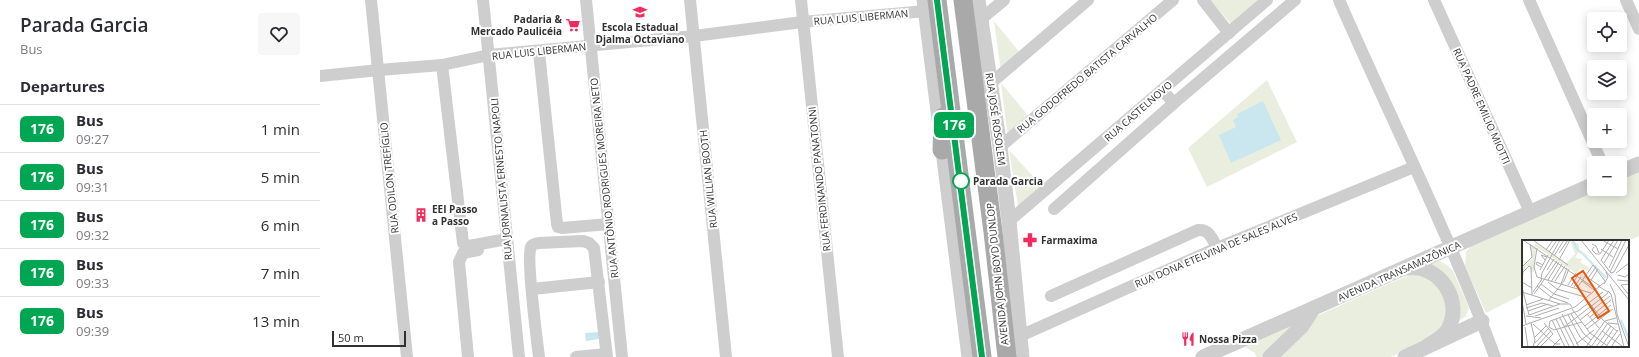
<!DOCTYPE html>
<meta charset="utf-8">
<style>
body{margin:0;font-family:"Open Sans",sans-serif;background:#f7f7f7;color:#2b2b33;height:100vh;display:flex;flex-direction:column;font-size:15px;white-space:nowrap}
*{box-sizing:border-box;margin:0}
p{font-size:13px;color:#7c7c81}
.icon{flex:none;width:22px;height:22px;fill:none;stroke:currentColor;stroke-width:2;stroke-linecap:round;stroke-linejoin:round}
.map{position:relative;flex:1;overflow:hidden}
.panel{display:flex;flex-direction:column;background:#fff;width:320px}
.panel>*{flex:none}
.badge{padding:0 8px;border-radius:6px;font-size:14px;line-height:26px}
.tools{position:absolute;left:1267px;top:12px;display:grid;gap:8px}
.tools a{display:grid;place-items:center;width:40px;height:40px;border-radius:4px;background:#fff;box-shadow:0 2px 10px #0003;font-size:20px}
.scale{position:absolute;left:12px;bottom:10px;width:74px;box-sizing:border-box;padding-left:4px;border:2px solid #313131;border-top:0;font-size:11px;line-height:14px;white-space:nowrap;color:#313131;-webkit-text-stroke:3px #fff;paint-order:stroke}
.map>.badge{position:absolute;translate:-50% -50%;box-shadow:0 0 0 2px #fff}
h2{padding:0 20px;font-size:15px;line-height:36px}
.round{display:grid;place-items:center;flex:none;width:42px;height:42px;border-radius:4px;background:#f7f7f7}
.head{display:flex;align-items:center;justify-content:space-between;height:68px;padding:0 20px}
h1{font-size:19px;font-weight:600;line-height:30px}
ul{padding:0;list-style:none}
li{display:flex;align-items:center;gap:12px;height:48px;padding:0 20px;border-top:1px solid #e1e1e2}
li div{flex:1}
li b{display:block;font-size:15px}
li em{font-style:normal}
li .badge{min-width:44px;font-weight:700;text-align:center}
main{display:flex;flex:1;min-height:0}
.map>svg:first-child{display:block}
</style>
<main>
<section class="panel">
<div class="head"><div><h1>Parada Garcia</h1><p>Bus</p></div><a class="round"><svg class="icon" aria-label="heart" viewBox="0 0 24 24"><path d="M12 20l-8-8c-3-5 5-10 8-4 3-6 11-1 8 4z"/></svg></a></div>
<h2>Departures</h2>
<ul>
<li><span class="badge" style="background:#00a651;color:#fff">176</span><div><b>Bus</b><p>09:27</p></div><em>1 min</em></li>
<li><span class="badge" style="background:#00a651;color:#fff">176</span><div><b>Bus</b><p>09:31</p></div><em>5 min</em></li>
<li><span class="badge" style="background:#00a651;color:#fff">176</span><div><b>Bus</b><p>09:32</p></div><em>6 min</em></li>
<li><span class="badge" style="background:#00a651;color:#fff">176</span><div><b>Bus</b><p>09:33</p></div><em>7 min</em></li>
<li><span class="badge" style="background:#00a651;color:#fff">176</span><div><b>Bus</b><p>09:39</p></div><em>13 min</em></li>
</ul>
</section>
<div class="map">
<svg width="1319" height="357" viewBox="0 0 1319 357">
<rect width="100%" height="100%" fill="#fff"/>
<g fill="#eaeedf">
<path d="M890 0H941L912 25Z"/>
<path d="M674 21 700 53 681 72Z"/>
<path d="M947 80 977 142 887 187 868 148Z"/>
<path d="M681 83 710 118 688 138Z"/>
<path d="M689 150 721 185 698 206Z"/>
<path d="M1319 170V236L1308 241H1203V294L1166 313 1145 266 1146 252 1151 246 1277 189H1300V179Z"/>
<path d="M1119 261 1127 265 1133 271 1149 308 1146 316 1133 325 1135 307 1105 266Z"/>
<path d="M1098 271 1106 273 1130 302 1124 330 1071 357H955L994 317Z"/>
<path d="M983 321 945 357H936L935 353 925 347Z"/>
</g>
<g fill="#cae7ef">
<path d="M943 101 961 140 911 163 899 135 916 127 913 120 918 117 917 114Z"/>
<path d="M279 332V339L266 341 265 333Z"/>
</g>
<g fill="none" stroke-linecap="round" stroke-linejoin="round">
<g stroke="#cecece" stroke-width="12">
<path d="M51 0 87 357"/>
<path d="M163 0 199 357"/>
<path d="M266 0 302 357"/>
<path d="M370 0 406 357"/>
<path d="M481 0 518 357"/>
<path d="M883 0 909 33"/>
<path d="M1019 0C1071 119 1130 236 1175 357"/>
<path d="M1114 0 1210 212"/>
<path d="M1209 0 1282 163"/>
<path d="M1306 0 1319 29"/>
<path d="M661 19 684 0"/>
<path d="M219 52 237 224 238 227 242 228 289 224"/>
<path d="M122 65 143 243 149 246 187 239"/>
<path d="M0 76 59 70 122 65 169 55 374 36 482 22 606 11"/>
<path d="M671 83 768 0"/>
<path d="M854 103 975 0"/>
<path d="M680 147 853 0"/>
<path d="M734 209 854 103 842 90"/>
<path d="M689 221 947 0"/>
<path d="M212 289 279 282"/>
<path d="M731 296 878 230C890 229 892 239 897 248"/>
<path d="M700 336 897 248 1094 167"/>
<path d="M148 357 139 262 143 253 158 250"/>
<path d="M219 357C217 341 206 256 211 247 212 244 215 244 219 243L263 241 269 243 274 248 287 357"/>
<path d="M256 357 286 354"/>
</g>
<g stroke="#cecece" stroke-width="15">
<path d="M604 0 649 357"/>
<path d="M658 0 680 147 689 221 702 357"/>
<path d="M1300 172 1319 164"/>
<path d="M1087 268C1119 263 1144 301 1128 329 1124 337 1113 342 1106 347"/>
<path d="M883 357 1274 184"/>
<path d="M950 357 982 326 993 309"/>
<path d="M1085 357 1162 321"/>
</g>
<g stroke="#a9a9a9" stroke-width="19">
<path d="M617 0 662 357"/>
<path d="M643 0 673 232 687 357"/>
<path d="M622 150 623 117"/>
</g>
</g>
<g fill="none" stroke-linecap="round" stroke-linejoin="round">
<defs>
<path id="line" d="M617 0 662 357"/>
</defs>
<use href="#line" stroke="#fff" stroke-width="9"/>
<use href="#line" stroke="#00a651" stroke-width="6"/>
</g>
<defs>
<symbol id="school-bare" viewBox="-9 -9 18 18"><path d="M0-5L7-2L0 1L-7-2ZM-4 1L0 2.5L4 1V4Q0 6-4 4Z" fill="#f02b5d" stroke="#fff" stroke-width="2.5" paint-order="stroke"/></symbol>
<symbol id="supermarket-bare" viewBox="-9 -9 18 18"><path d="M-6-5.5h2.5l.6 2H6L4.5 2H-2.5L-4.4-4H-6ZM-1.5 3.2a1.3 1.3 0 1 0 .1 0ZM3 3.2a1.3 1.3 0 1 0 .1 0Z" fill="#f02b5d" stroke="#fff" stroke-width="2.5" paint-order="stroke"/></symbol>
<symbol id="building-bare" viewBox="-9 -9 18 18"><path d="M-4-6H4V6H1V3H-1V6H-4ZM-2.5-4.3h1.7v1.8h-1.7ZM.8-4.3h1.7v1.8H.8ZM-2.5-1h1.7V.8h-1.7ZM.8-1h1.7V.8H.8Z" fill="#f02b5d" stroke="#fff" stroke-width="2.5" paint-order="stroke"/></symbol>
<symbol id="pharmacy-bare" viewBox="-9 -9 18 18"><path d="M-2-6h4v4h4v4h-4v4h-4v-4h-4v-4h4Z" fill="#f02b5d" stroke="#fff" stroke-width="2.5" paint-order="stroke"/></symbol>
<symbol id="restaurant-bare" viewBox="-9 -9 18 18"><path d="M-5-6h1v4h1v-4h1v4h1v-4h1v5L-1.5 .5V6h-2V.5L-5-1ZM5-6V6H3V1.5H1.5Q1.5-4 5-6Z" fill="#f02b5d" stroke="#fff" stroke-width="2.5" paint-order="stroke"/></symbol>
</defs>
<g fill-rule="evenodd">
<use href="#school-bare" x="310" y="2" width="20" height="20"/>
<use href="#supermarket-bare" x="243" y="15" width="20" height="20"/>
<use href="#building-bare" x="91" y="205" width="20" height="20"/>
<use href="#pharmacy-bare" x="700" y="230" width="20" height="20"/>
<use href="#restaurant-bare" x="858" y="329" width="20" height="20"/>
</g>
<circle fill="#fff" stroke="#00a651" stroke-width="2" cx="641" cy="181" r="8"/>
<g text-anchor="middle" stroke-width="4" stroke-linejoin="round" paint-order="stroke">
<g font-size="10" fill="#313131" stroke="#fff">
<text transform="translate(541 17) rotate(-5)" y="4">RUA LUIS LIBERMAN</text>
<text transform="translate(219 51) rotate(-6)" y="4">RUA LUIS LIBERMAN</text>
<text transform="translate(767 73) rotate(-40)" y="4">RUA GODOFREDO BATISTA CARVALHO</text>
<text transform="translate(1162 106) rotate(66)" y="4">RUA PADRE EMILIO MIOTTI</text>
<text transform="translate(818 111) rotate(-41)" y="4">RUA CASTELNOVO</text>
<text transform="translate(676 119) rotate(82)" y="4">RUA JOSÉ ROSOLEM</text>
<text transform="translate(69 178) rotate(-96)" y="4">RUA ODILON TREFÍGLIO</text>
<text transform="translate(284 178) rotate(-96)" y="4">RUA ANTÔNIO RODRIGUES MOREIRA NETO</text>
<text transform="translate(181 179) rotate(-95)" y="4">RUA JORNALISTA ERNESTO NAPOLI</text>
<text transform="translate(388 179) rotate(-96)" y="4">RUA WILLIAN BOOTH</text>
<text transform="translate(499 179) rotate(-96)" y="4">RUA FERDINANDO PANATONNI</text>
<text transform="translate(896 250) rotate(-23)" y="4">RUA DONA ETELVINA DE SALES ALVES</text>
<text transform="translate(1079 271) rotate(-24)" y="4">AVENIDA TRANSAMAZÔNICA</text>
<text transform="translate(677 274) rotate(-96)" y="4">AVENIDA JOHN BOYD DUNLOP</text>
</g>
<g font-size="10" font-weight="bold" fill="#313131" stroke="#fff" text-anchor="start">
<text x="242" y="23" text-anchor="end">Padaria &amp;<tspan x="242" dy="12">Mercado Paulicéia</tspan></text>
<text x="320" y="31" text-anchor="middle">Escola Estadual<tspan x="320" dy="12">Djalma Octaviano</tspan></text>
<text x="112" y="213">EEI Passo<tspan x="112" dy="12">a Passo</tspan></text>
<text x="721" y="244">Farmaxima</text>
<text x="879" y="343">Nossa Pizza</text>
</g>
<g font-size="10" font-weight="bold" fill="#313131" stroke="#fff" text-anchor="start">
<text x="653" y="185">Parada Garcia</text>
</g>
</g>
<g transform="translate(1202 240)">
<rect width="107" height="107" fill="#fff"/>
<path d="M48 0 57 4V10L69 17 56 13 53 18 60 19 58 22 68 28 65 31 58 28 56 32 75 47 14 7 12 32 9 33 8 26H4L0 33V28L10 18 8 5 12 6 14 3 44 23 53 14Z" fill="#eaeedf"/>
<path fill="none" stroke="#cae7ef" stroke-width="2" d="M51 0 55 9 60 13M61 14 84 38M99 80 107 99"/>
<path fill="none" stroke="#adadad" stroke-width="1" d="M1 0 74 49M11 0 46 25M59 0 107 60M80 0 96 9M92 0 79 20 89 33 92 32 107 5M70 4 74 6 77 13M72 7 70 10 74 14H78M15 8 12 27 15 37 69 53M79 9 91 17M24 10 31 0M27 12 35 0M37 13 46 0M78 14 87 0M32 16 42 0M23 20 19 15 25 17M37 20 48 0M82 23 96 0M7 26 9 27 10 55M7 26 1 32 0 42 10 48M0 27 10 17 8 4M19 27 14 24 15 22 21 25M87 28 100 0M18 30 26 15M25 30 32 19M88 32 104 0M94 33 107 23M96 35 103 37 107 34M63 36 78 46M66 38 74 27M19 39 20 33 38 0M26 40 37 22M69 40 76 29M95 40 107 41M33 41 43 26M60 41 72 50M26 42 35 49 63 57M29 42 40 24M19 44 32 54 47 59M39 44 45 28M82 44 86 37 84 32M88 44 93 55 95 74 107 107M107 44 99 45 107 55M46 45 54 33M15 46 29 57M49 46 56 35M0 47 7 75M52 47 59 37M55 48 71 25 83 41M86 51 89 54 102 107M0 52 38 64H48L50 67M11 52 20 39M12 54 35 21M29 57 46 63M64 59 81 80 95 91M0 61 4 84M26 61 42 41 47 29M4 65 21 59M4 68 20 63 31 66M50 69 68 93 87 107M6 71 26 64M40 74 57 107M49 74 62 94 69 100M65 74 77 88M7 75 38 64M46 75 58 97 70 107M4 76 19 78M13 76 37 68M68 77 89 60M38 78 52 106M34 79 47 106M30 80 43 107M58 80 88 56M28 81 56 71 81 52M28 81 27 87 32 90 60 82M9 83 13 100 11 107M11 84 33 104H38M0 86 53 67 84 41M63 86 89 65M3 87 6 107M42 87 85 54 86 52 76 46M65 89 91 69M80 91 100 106M13 97 24 86M13 103 27 88M54 104 72 90M85 105 96 90M14 107 29 91M18 107 31 94 22 83M30 107 39 98M64 107 83 81 94 78M69 107 86 83 96 84M74 107 89 86M79 107 92 88M89 107 98 94"/>
<path fill="#e8590c" fill-opacity="0.15" stroke="#e8590c" stroke-width="2" d="M61 31 87 71 76 78 50 38Z"/>
<rect width="107" height="107" fill="none" stroke="#313131" stroke-width="2"/>
</g>
</svg>
<div class="tools">
<a><svg class="icon" aria-label="locate" viewBox="0 0 24 24"><circle cx="12" cy="12" r="6"/><path d="M12 2v4M12 18v4M2 12h4M18 12h4"/></svg></a>
<a><svg class="icon" aria-label="layers" viewBox="0 0 24 24"><path d="M12 4l9 5-9 5-9-5zM3 14l9 5 9-5"/></svg></a>
<a>+</a>
<a>−</a>
</div>
<div class="scale">50 m</div>
<b class="badge" style="left:634px;top:125px;background:#00a651;color:#fff">176</b>
</div>
</main>
